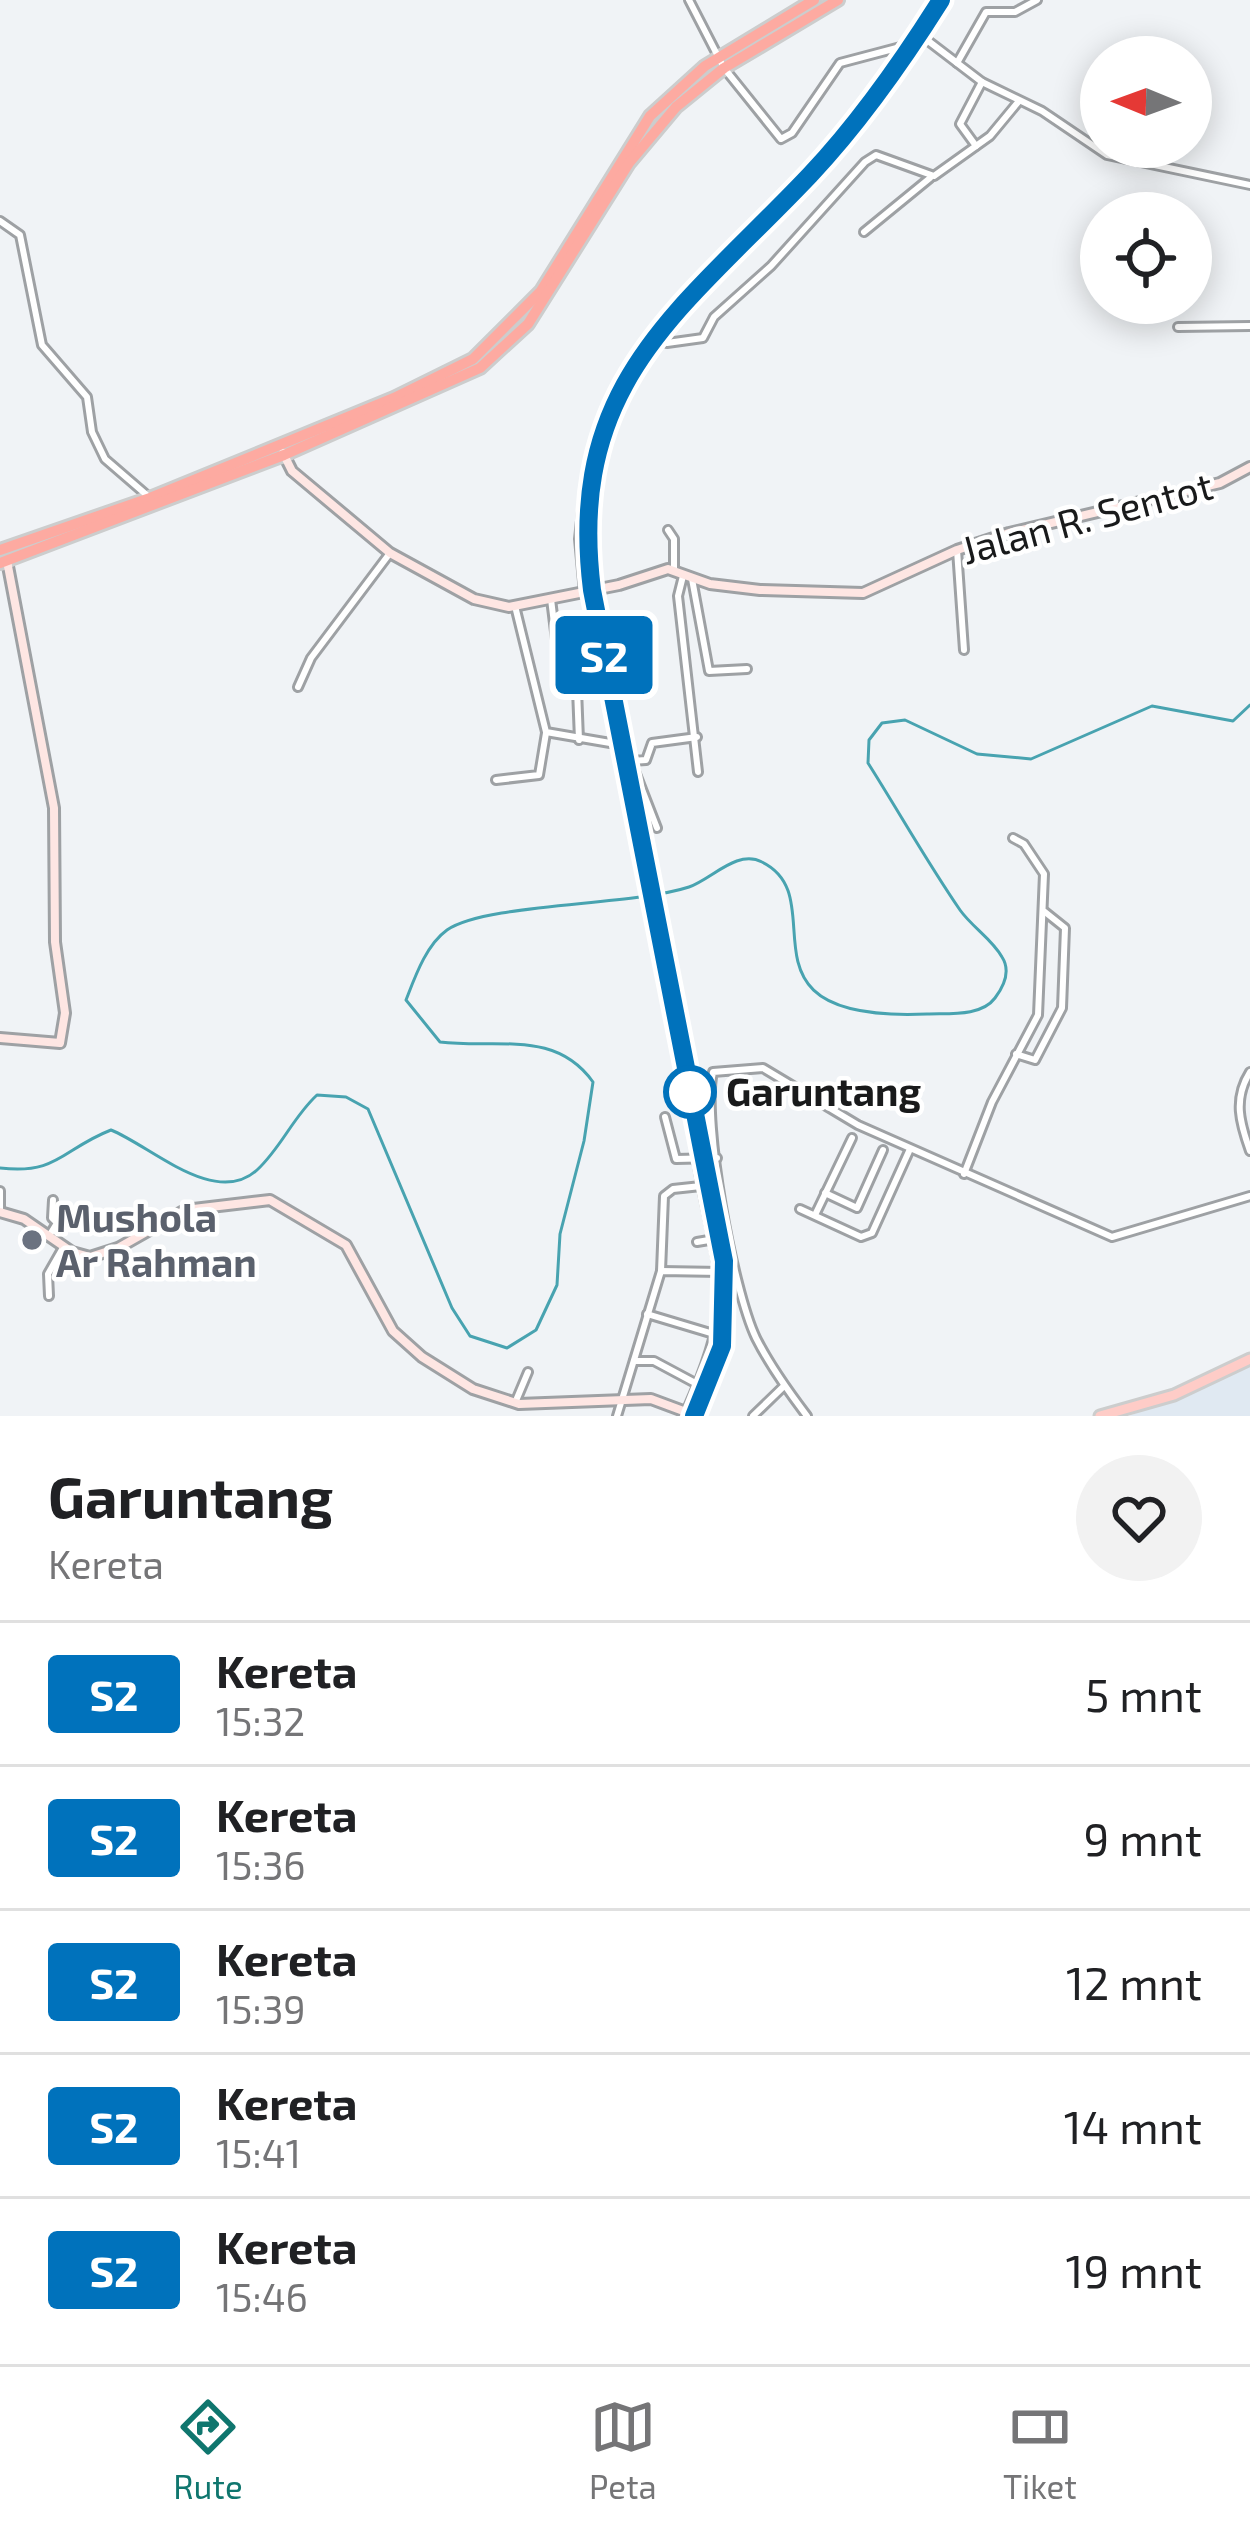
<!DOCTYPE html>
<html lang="id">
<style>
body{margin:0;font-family:"Exo 2",sans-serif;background:#f2f2f2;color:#202124;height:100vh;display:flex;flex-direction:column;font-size:45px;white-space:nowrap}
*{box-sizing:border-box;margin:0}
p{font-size:39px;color:#757577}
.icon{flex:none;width:66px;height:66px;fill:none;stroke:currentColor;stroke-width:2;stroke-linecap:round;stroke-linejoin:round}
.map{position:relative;height:1416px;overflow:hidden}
.panel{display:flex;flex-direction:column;background:#fff;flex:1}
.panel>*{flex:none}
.badge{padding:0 24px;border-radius:9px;font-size:42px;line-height:78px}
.needle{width:78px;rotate:271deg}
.fabs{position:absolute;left:1080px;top:36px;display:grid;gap:24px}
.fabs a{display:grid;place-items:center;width:132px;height:132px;border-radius:50%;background:#fff;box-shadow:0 6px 30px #0003;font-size:60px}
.map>.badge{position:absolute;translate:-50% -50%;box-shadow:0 0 0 6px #fff}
.round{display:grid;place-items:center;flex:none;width:126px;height:126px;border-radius:63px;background:#f2f2f2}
.summary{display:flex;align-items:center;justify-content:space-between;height:204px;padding:0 48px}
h1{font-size:57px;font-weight:700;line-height:90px}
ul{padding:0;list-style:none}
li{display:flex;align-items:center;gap:36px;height:144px;padding:0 48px;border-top:3px solid #e0e0e0}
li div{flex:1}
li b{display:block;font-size:45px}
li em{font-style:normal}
li .badge{min-width:132px;font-weight:700;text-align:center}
.tabs{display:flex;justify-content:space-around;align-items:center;height:168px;border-top:3px solid #e0e0e0;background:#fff;font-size:33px;color:#757577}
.tabs a{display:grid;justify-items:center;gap:6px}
.tabs .active{color:#0f766e}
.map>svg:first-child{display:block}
</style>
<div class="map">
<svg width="1250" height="1416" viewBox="0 0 1250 1416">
<rect width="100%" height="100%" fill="#f0f3f6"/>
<path fill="#e0e9f2" d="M1250 1360V1416H1129L1200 1388Z"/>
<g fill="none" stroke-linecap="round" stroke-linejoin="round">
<path stroke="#48a3b0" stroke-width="3" d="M0 1168C58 1175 62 1149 111 1130 151 1146 215 1208 257 1170 281 1148 293 1117 317 1095L346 1097 368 1109 452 1308 470 1336 507 1348 536 1330 557 1285 560 1234 584 1141 593 1082C555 1029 498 1049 440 1042L406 1000C415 977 426 945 447 930 486 903 631 906 689 887 712 879 737 849 762 862 838 899 723 1023 927 1014 948 1013 981 1017 995 998 1004 986 1011 971 1002 957 992 939 972 927 960 910 927 862 899 812 868 763L869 740 882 723 905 720 977 754 1031 759 1152 706 1233 721 1250 705"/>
<defs>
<g id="street">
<path d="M689 0 724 68 781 139 792 133 840 63 927 40 982 82 1042 111 1107 155 1250 185"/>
<path d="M957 63 986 12H1015L1037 0"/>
<path d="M976 146 960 124 982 82"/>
<path d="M0 221 20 235 42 345 87 397 92 432 105 459 149 497"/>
<path d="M864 232 930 178"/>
<path d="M1178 327 1250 326"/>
<path d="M667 343 703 338 714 317 771 266 865 162 876 155 934 176 990 136 1019 101"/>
<path d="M668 530 674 539V569"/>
<path d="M957 550 964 650"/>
<path d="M683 576 678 596 698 772"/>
<path d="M692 579 709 671 747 669"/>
<path d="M584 592 579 539 584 493 594 497 592 572 631 761 657 828"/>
<path d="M551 599 556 640 577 689 579 740"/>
<path d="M515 606 546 732 616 744"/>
<path d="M298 687 311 658 390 553"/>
<path d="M631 761 646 760 652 743 697 737"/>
<path d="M496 780 539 775 546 733"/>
<path d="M1016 1054 1035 1060 1062 1008 1065 928 1045 912"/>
<path d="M1250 1072C1233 1099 1240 1123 1250 1151"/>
<path d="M665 1117 676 1159 717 1158"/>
<path d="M964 1174 992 1102 1038 1015 1044 874 1024 844 1013 838"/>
<path d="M0 1191V1209"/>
<path d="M825 1193 857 1208 883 1150"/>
<path d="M800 1209 861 1237 872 1233 910 1149"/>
<path d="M815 1215 852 1138"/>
<path d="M49 1236 57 1223 52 1218 53 1200"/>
<path d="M697 1242 715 1239"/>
<path d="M661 1271 664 1196 673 1189 701 1186"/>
<path d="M49 1296 48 1274 64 1246"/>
<path d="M647 1314 717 1335"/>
<path d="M634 1361H654L697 1384"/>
<path d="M515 1403 528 1372"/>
<path d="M686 1412C739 1292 718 1281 697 1161"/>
<path d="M617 1416 661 1271 721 1272"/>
<path d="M753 1416 784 1386"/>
<path d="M807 1416C788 1391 770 1366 756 1338 733 1290 702 1121 713 1072L763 1068 858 1125 1112 1237 1250 1196"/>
</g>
<g id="secondary">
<path d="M283 453 292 471 390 553 474 599 509 607 619 585 668 569 710 584 760 590 863 593 957 550 1009 533 1220 483 1250 467"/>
<path d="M0 1038 60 1043 65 1013 55 942 54 808 7 561"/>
<path d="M0 1212 24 1219 72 1252 90 1257 118 1248 185 1210 270 1200 346 1245 393 1331 422 1357 473 1389 519 1404 651 1399 686 1412 684 1416"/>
</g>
<path id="primary" d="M1100 1416 1174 1395 1250 1359"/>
<g id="highway">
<path d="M0 550 150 498 394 398 473 359 541 291 650 116 705 66 814 0"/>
<path d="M0 563 284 455 480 368 528 324 629 163 676 107 724 68 838 0"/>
</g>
</defs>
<use href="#street" stroke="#9ea1a4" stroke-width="12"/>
<use href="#secondary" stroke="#9ea1a4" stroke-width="14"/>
<use href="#primary" stroke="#cccdcd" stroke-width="15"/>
<use href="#highway" stroke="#cccdcd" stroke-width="16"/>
<use href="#street" stroke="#fff" stroke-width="6"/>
<use href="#secondary" stroke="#fee6e3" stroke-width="8"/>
<use href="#primary" stroke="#feccc7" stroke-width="9"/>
<use href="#highway" stroke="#fdaaa1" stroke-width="10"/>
<defs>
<path id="rail" d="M694 1416 722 1345 724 1261 591 591C582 504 594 431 639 356L876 98 941 0"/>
</defs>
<use href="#rail" stroke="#494a4b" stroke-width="8"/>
<use href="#rail" stroke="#fff" stroke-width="3" stroke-dasharray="9" stroke-linecap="butt"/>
</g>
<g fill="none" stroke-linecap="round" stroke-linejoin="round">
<defs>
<path id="line" d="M694 1416 722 1346 724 1261 592 590C566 381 681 311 810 175 860 122 902 62 941 0"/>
</defs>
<use href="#line" stroke="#fff" stroke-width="27"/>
<use href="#line" stroke="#0072bc" stroke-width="18"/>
</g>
<circle fill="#fff" stroke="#0072bc" stroke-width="6" cx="690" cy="1092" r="24"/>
<circle fill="#6b7280" stroke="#fff" stroke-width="4.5" cx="32" cy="1240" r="12"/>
<g text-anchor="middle" stroke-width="9" stroke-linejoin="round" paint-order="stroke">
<g font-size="39" fill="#191a1b" stroke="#fff">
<text transform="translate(1087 518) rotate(-15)" y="14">Jalan R. Sentot</text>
</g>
<g font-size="39" font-weight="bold" fill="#191a1b" stroke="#fff" text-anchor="start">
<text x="726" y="1106">Garuntang</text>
</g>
<g font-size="39" font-weight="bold" fill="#5b616d" stroke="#fff" text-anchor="start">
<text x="56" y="1232">Mushola<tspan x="56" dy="45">Ar Rahman</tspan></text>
</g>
</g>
</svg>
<div class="fabs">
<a><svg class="needle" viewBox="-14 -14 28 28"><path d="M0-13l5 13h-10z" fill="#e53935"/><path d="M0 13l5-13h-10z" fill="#757577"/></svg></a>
<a><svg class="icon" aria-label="locate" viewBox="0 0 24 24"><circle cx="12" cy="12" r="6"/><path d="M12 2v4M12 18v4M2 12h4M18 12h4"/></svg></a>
</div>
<b class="badge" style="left:604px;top:655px;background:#0072bc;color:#fff">S2</b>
</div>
<section class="panel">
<div class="summary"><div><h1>Garuntang</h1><p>Kereta</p></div><a class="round"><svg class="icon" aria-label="heart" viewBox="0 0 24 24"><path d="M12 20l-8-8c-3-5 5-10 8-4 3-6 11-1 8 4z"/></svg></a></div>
<ul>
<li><span class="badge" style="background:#0072bc;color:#fff">S2</span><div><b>Kereta</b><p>15:32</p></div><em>5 mnt</em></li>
<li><span class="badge" style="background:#0072bc;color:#fff">S2</span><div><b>Kereta</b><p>15:36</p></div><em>9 mnt</em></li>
<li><span class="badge" style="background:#0072bc;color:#fff">S2</span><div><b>Kereta</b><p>15:39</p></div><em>12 mnt</em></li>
<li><span class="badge" style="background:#0072bc;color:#fff">S2</span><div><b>Kereta</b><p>15:41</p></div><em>14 mnt</em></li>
<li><span class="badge" style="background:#0072bc;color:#fff">S2</span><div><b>Kereta</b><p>15:46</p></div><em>19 mnt</em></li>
</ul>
</section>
<nav class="tabs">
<a class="active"><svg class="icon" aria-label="directions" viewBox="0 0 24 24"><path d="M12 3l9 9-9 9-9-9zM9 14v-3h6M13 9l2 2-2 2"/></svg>Rute</a>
<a><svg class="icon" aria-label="map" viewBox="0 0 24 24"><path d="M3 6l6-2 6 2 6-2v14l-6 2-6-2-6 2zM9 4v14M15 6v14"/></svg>Peta</a>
<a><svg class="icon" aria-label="tickets" viewBox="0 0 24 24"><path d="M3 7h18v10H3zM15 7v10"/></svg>Tiket</a>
</nav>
